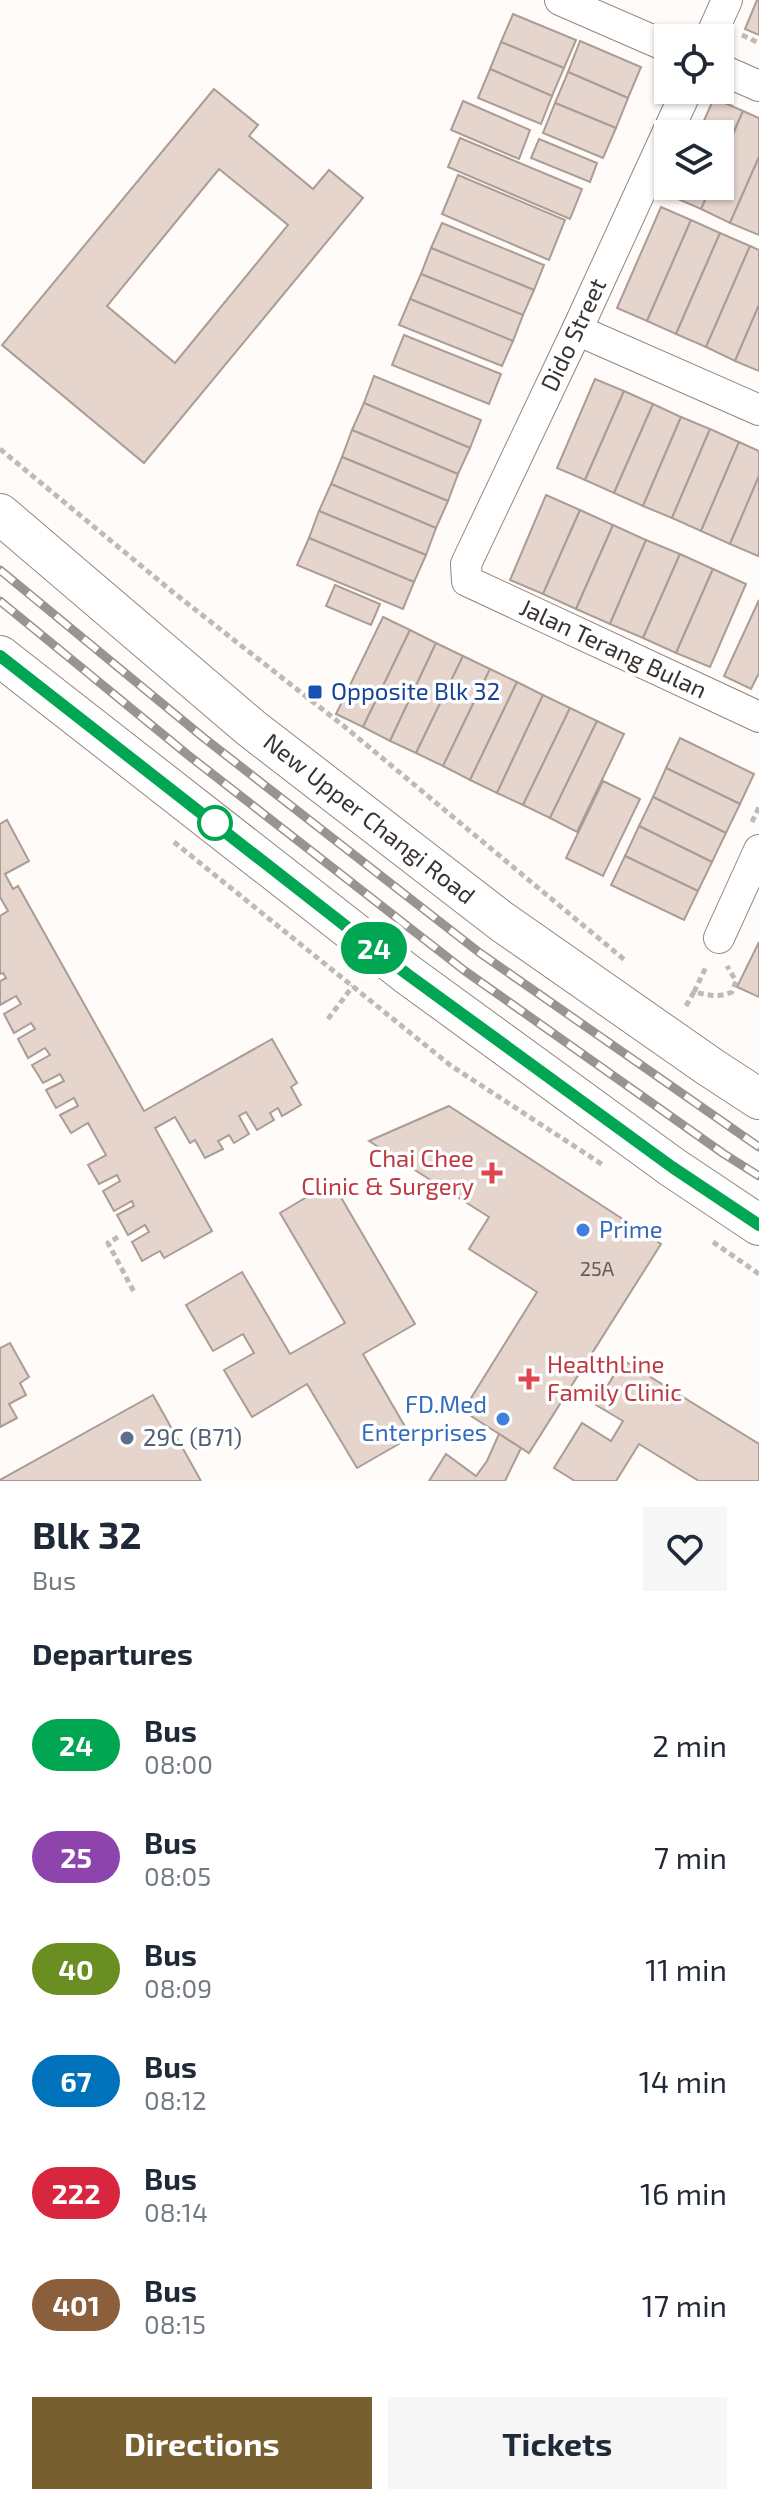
<!DOCTYPE html>
<style>
body{margin:0;font-family:"Exo 2",sans-serif;background:#f6f6f7;color:#1f2937;height:100vh;display:flex;flex-direction:column;font-size:30px;white-space:nowrap}
*{box-sizing:border-box;margin:0}
p{font-size:26px;color:#747a83}
.icon{flex:none;width:44px;height:44px;fill:none;stroke:currentColor;stroke-width:2;stroke-linecap:round;stroke-linejoin:round}
.map{position:relative;height:1481px;overflow:hidden}
.side{display:flex;flex-direction:column;background:#fff;flex:1}
.side>*{flex:none}
.badge{padding:0 16px;border-radius:26px;font-size:28px;line-height:52px}
.fabs{position:absolute;left:654px;top:24px;display:grid;gap:16px}
.fabs a{display:grid;place-items:center;width:80px;height:80px;border-radius:0px;background:#fff;box-shadow:0 2px 6px #0004;font-size:40px}
.map>.badge{position:absolute;translate:-50% -50%;box-shadow:0 0 0 4px #fff}
h2{padding:0 32px;font-size:30px;line-height:72px}
.round{display:grid;place-items:center;flex:none;width:84px;height:84px;border-radius:0px;background:#f6f6f7}
.summary{display:flex;align-items:center;justify-content:space-between;height:136px;padding:0 32px}
h1{font-size:38px;font-weight:700;line-height:60px}
.action{display:flex;gap:16px;margin-top:auto;padding:16px 32px}
.action a{flex:1;height:92px;border-radius:0px;background:#785f30;color:#fff;font-size:32px;font-weight:700;line-height:92px;text-align:center}
.action a+a{background:#f6f6f7;color:#1f2937}
ul{padding:0;list-style:none}
li{display:flex;align-items:center;gap:24px;height:112px;padding:0 32px}
li div{flex:1}
li b{display:block;font-size:30px}
li em{font-style:normal}
li .badge{min-width:88px;font-weight:700;text-align:center}
.map>svg:first-child{display:block}
</style>
<div class="map">
<svg width="759" height="1481" viewBox="0 0 759 1481">
<rect width="100%" height="100%" fill="#fefbf9"/>
<g fill="#e5d5cd" stroke="#ab9c95" stroke-width="2" fill-rule="evenodd">
<path d="M757 0H759V35L745 29Z"/>
<path d="M513 14 576 40 564 68 501 42Z"/>
<path d="M580 41 641 67 628 98 568 72Z"/>
<path d="M501 42 564 68 552 96 490 69Z"/>
<path d="M490 69 552 96 541 124 478 98Z"/>
<path d="M568 72 628 98 616 128 555 103Z"/>
<path d="M214 89 258 125 249 136 313 189 329 170 363 198 144 463 2 345ZM219 169 288 225 175 363 107 306Z"/>
<path d="M714 98 743 111 720 164V134H698Z"/>
<path d="M463 101 530 130 519 159 451 130Z"/>
<path d="M555 103 616 128 603 158 543 133Z"/>
<path d="M743 111 759 118V157L730 223 701 209 711 186H720V164Z"/>
<path d="M460 138 582 189 570 219 448 167Z"/>
<path d="M539 139 597 163 590 182 531 158Z"/>
<path d="M759 157V235L730 223Z"/>
<path d="M458 175 565 220 549 260 442 214Z"/>
<path d="M675 186H711L701 209 671 196Z"/>
<path d="M661 207 691 220 647 321 617 308Z"/>
<path d="M691 220 720 233 676 334 647 321Z"/>
<path d="M442 223 544 265 534 290 431 248Z"/>
<path d="M720 233 750 246 706 347 676 334Z"/>
<path d="M750 246 759 250V305L735 361 706 347Z"/>
<path d="M431 248 534 290 523 315 421 274Z"/>
<path d="M421 274 523 315 513 341 410 299Z"/>
<path d="M410 299 513 341 502 366 399 325Z"/>
<path d="M759 305V371L735 361Z"/>
<path d="M404 335 501 374 489 404 392 365Z"/>
<path d="M374 376 481 420 470 448 364 403Z"/>
<path d="M595 379 624 391 585 480 557 468Z"/>
<path d="M624 391 653 404 614 493 585 480Z"/>
<path d="M364 403 470 448 458 474 352 430Z"/>
<path d="M653 404 681 417 643 506 614 493Z"/>
<path d="M681 417 710 429 672 518 643 506Z"/>
<path d="M710 429 739 442 701 531 672 518Z"/>
<path d="M352 430 458 474 448 501 342 457Z"/>
<path d="M739 442 759 451V476L730 544 701 531Z"/>
<path d="M342 457 448 501 436 528 331 484Z"/>
<path d="M759 476V554L758 556 730 544Z"/>
<path d="M331 484 436 528 426 555 319 511Z"/>
<path d="M546 495 580 510 543 594 510 580Z"/>
<path d="M580 510 613 525 576 609 543 594Z"/>
<path d="M319 511 426 555 414 582 309 538Z"/>
<path d="M613 525 646 540 610 624 576 609Z"/>
<path d="M309 538 414 582 403 609 297 565Z"/>
<path d="M646 540 680 554 643 638 610 624Z"/>
<path d="M680 554 713 569 676 653 643 638Z"/>
<path d="M713 569 746 584 710 667 676 653Z"/>
<path d="M335 585 380 604 371 625 326 606Z"/>
<path d="M759 600V673L751 689 724 676Z"/>
<path d="M383 617 410 630 363 727 336 714Z"/>
<path d="M410 630 436 643 390 741 363 727Z"/>
<path d="M436 643 463 656 416 753 390 741Z"/>
<path d="M463 656 490 669 443 766 416 753Z"/>
<path d="M490 669 517 682 470 780 443 766Z"/>
<path d="M517 682 543 695 497 793 470 780Z"/>
<path d="M543 695 570 708 523 805 497 793Z"/>
<path d="M570 708 597 721 550 818 523 805Z"/>
<path d="M597 721 624 734 577 832 550 818Z"/>
<path d="M680 738 754 774 740 804 666 768Z"/>
<path d="M666 768 740 804 726 833 653 797Z"/>
<path d="M603 781 640 799 603 876 566 858Z"/>
<path d="M653 797 726 833 712 862 639 826Z"/>
<path d="M7 820 29 861 5 874 13 889 18 886 144 1111 272 1039 297 1083 291 1087 301 1105 282 1116 278 1108 270 1113 274 1120 257 1130 246 1112 239 1116 249 1134 234 1143 229 1135 218 1141 223 1149 205 1158 195 1140 190 1143 175 1117 155 1128 212 1231 164 1258 160 1251 142 1261 132 1242 149 1232 145 1225 128 1235 117 1215 134 1206 132 1201 114 1211 103 1191 120 1181 117 1175 99 1184 88 1165 106 1155 88 1123 71 1133 60 1115 78 1106 74 1098 56 1108 46 1090 64 1081 60 1074 43 1083 32 1065 50 1055 45 1048 28 1058 18 1039 35 1029 31 1023 14 1033 4 1014 21 1004 16 996 0 1005V981L6 978 3 973 0 974V916L8 911 0 897V824Z"/>
<path d="M639 826 712 862 698 891 625 856Z"/>
<path d="M625 856 698 891 684 920 611 885Z"/>
<path d="M759 942V997L737 987Z"/>
<path d="M449 1106 661 1244 529 1453 463 1411 537 1292 469 1249 489 1217 369 1141Z"/>
<path d="M332 1182 415 1324 363 1354 411 1437 357 1468 307 1384 252 1417 224 1370 254 1353 243 1334 213 1351 186 1305 242 1272 290 1354 345 1323 280 1213Z"/>
<path d="M10 1343 29 1377 20 1383 26 1395 9 1404 17 1418 0 1427V1348Z"/>
<path d="M623 1360 759 1444V1481H699L639 1444 616 1481H575L554 1468 582 1423 611 1441 623 1421 596 1405Z"/>
<path d="M153 1395 201 1481H0V1480Z"/>
<path d="M499 1434 521 1448 505 1481H429L446 1454 476 1476 487 1461Z"/>
</g>
<g fill="none" stroke-linecap="round" stroke-linejoin="round">
<defs>
<g id="minor">
<path d="M560 0 668 47"/>
<path d="M710 38 727 0"/>
<path d="M720 69 759 86"/>
<path d="M687 90 577 330 466 564 467 581 759 717"/>
<path d="M577 330 759 410"/>
<path d="M719 938 759 850"/>
</g>
<g id="major">
<path d="M0 514 251 728 501 921 710 1067 759 1099"/>
<path d="M0 656 407 974 672 1167 759 1225"/>
</g>
</defs>
<use href="#minor" stroke="#94867e" stroke-width="32"/>
<use href="#major" stroke="#94867e" stroke-width="42"/>
<g stroke="#bebab8" stroke-width="5" stroke-dasharray="6 4" stroke-linecap="butt">
<path d="M742 35 759 43"/>
<path d="M0 449 174 593 345 727 626 961"/>
<path d="M752 822 759 807"/>
<path d="M174 842 450 1065 603 1165"/>
<path d="M694 992 707 965"/>
<path d="M686 1006 694 992C708 995 718 998 732 992L736 981 727 966"/>
<path d="M328 1019 353 986"/>
<path d="M118 1237 108 1243 134 1292"/>
<path d="M713 1242 759 1274"/>
</g>
<use href="#minor" stroke="#fff" stroke-width="30"/>
<use href="#major" stroke="#fff" stroke-width="40"/>
<defs>
<g id="rail">
<path d="M0 570 204 738 480 953 759 1147"/>
<path d="M0 601 188 755 465 971 724 1154 759 1176"/>
</g>
</defs>
<use href="#rail" stroke="#989491" stroke-width="9"/>
<use href="#rail" stroke="#fff" stroke-width="6" stroke-dasharray="18" stroke-linecap="butt"/>
</g>
<g fill="none" stroke-linecap="round" stroke-linejoin="round">
<defs>
<path id="line" d="M0 656 407 974 672 1167 759 1225"/>
</defs>
<use href="#line" stroke="#fff" stroke-width="18"/>
<use href="#line" stroke="#00a651" stroke-width="12"/>
</g>
<rect fill="#1a4fb4" stroke="#fff" stroke-width="3" x="307" y="684" width="16" height="16" rx="4"/>
<circle fill="#fff" stroke="#00a651" stroke-width="4" cx="215" cy="823" r="16"/>
<g fill="#e0444e" stroke="#fff" stroke-width="3">
<path d="M488 1161h8v8h8v8h-8v8h-8v-8h-8v-8h8z"/>
<path d="M525 1367h8v8h8v8h-8v8h-8v-8h-8v-8h8z"/>
</g>
<g fill="#3f7fe0" stroke="#fff" stroke-width="3">
<circle cx="583" cy="1230" r="8"/>
<circle cx="503" cy="1419" r="8"/>
</g>
<circle fill="#5c6f8a" stroke="#fff" stroke-width="3" cx="127" cy="1438" r="8"/>
<g text-anchor="middle" stroke-width="7" stroke-linejoin="round" paint-order="stroke">
<g font-size="20" fill="#645c57">
<text x="597" y="1276">25A</text>
</g>
<g font-size="24" fill="#393330" stroke="#fff">
<text transform="translate(574 335) rotate(-65)" y="8">Dido Street</text>
<text transform="translate(613 649) rotate(25)" y="8">Jalan Terang Bulan</text>
<text transform="translate(369 819) rotate(38)" y="8">New Upper Changi Road</text>
</g>
<g font-size="24" fill="#164399" stroke="#fff" text-anchor="start">
<text x="331" y="700">Opposite Blk 32</text>
</g>
<g font-size="24" fill="#be3a42" stroke="#fff" text-anchor="end">
<text x="474" y="1167">Chai Chee<tspan x="474" dy="28">Clinic &amp; Surgery</tspan></text>
<text x="547" y="1373" text-anchor="start">HealthLine<tspan x="547" dy="28">Family Clinic</tspan></text>
</g>
<g font-size="24" fill="#366cbe" stroke="#fff" text-anchor="start">
<text x="599" y="1238">Prime</text>
<text x="487" y="1413" text-anchor="end">FD.Med<tspan x="487" dy="28">Enterprises</tspan></text>
</g>
<g font-size="24" fill="#4e5e75" stroke="#fff" text-anchor="start">
<text x="143" y="1446">29C (B71)</text>
</g>
</g>
</svg>
<div class="fabs">
<a><svg class="icon" aria-label="locate" viewBox="0 0 24 24"><circle cx="12" cy="12" r="6"/><path d="M12 2v4M12 18v4M2 12h4M18 12h4"/></svg></a>
<a><svg class="icon" aria-label="layers" viewBox="0 0 24 24"><path d="M12 4l9 5-9 5-9-5zM3 14l9 5 9-5"/></svg></a>
</div>
<b class="badge" style="left:374px;top:948px;background:#00a651;color:#fff">24</b>
</div>
<section class="side">
<div class="summary"><div><h1>Blk 32</h1><p>Bus</p></div><a class="round"><svg class="icon" aria-label="heart" viewBox="0 0 24 24"><path d="M12 20l-8-8c-3-5 5-10 8-4 3-6 11-1 8 4z"/></svg></a></div>
<h2>Departures</h2>
<ul>
<li><span class="badge" style="background:#00a651;color:#fff">24</span><div><b>Bus</b><p>08:00</p></div><em>2 min</em></li>
<li><span class="badge" style="background:#8e44ad;color:#fff">25</span><div><b>Bus</b><p>08:05</p></div><em>7 min</em></li>
<li><span class="badge" style="background:#6b8e23;color:#fff">40</span><div><b>Bus</b><p>08:09</p></div><em>11 min</em></li>
<li><span class="badge" style="background:#0072bc;color:#fff">67</span><div><b>Bus</b><p>08:12</p></div><em>14 min</em></li>
<li><span class="badge" style="background:#d7263d;color:#fff">222</span><div><b>Bus</b><p>08:14</p></div><em>16 min</em></li>
<li><span class="badge" style="background:#8b5e3c;color:#fff">401</span><div><b>Bus</b><p>08:15</p></div><em>17 min</em></li>
</ul>
<div class="action"><a>Directions</a><a>Tickets</a></div>
</section>
